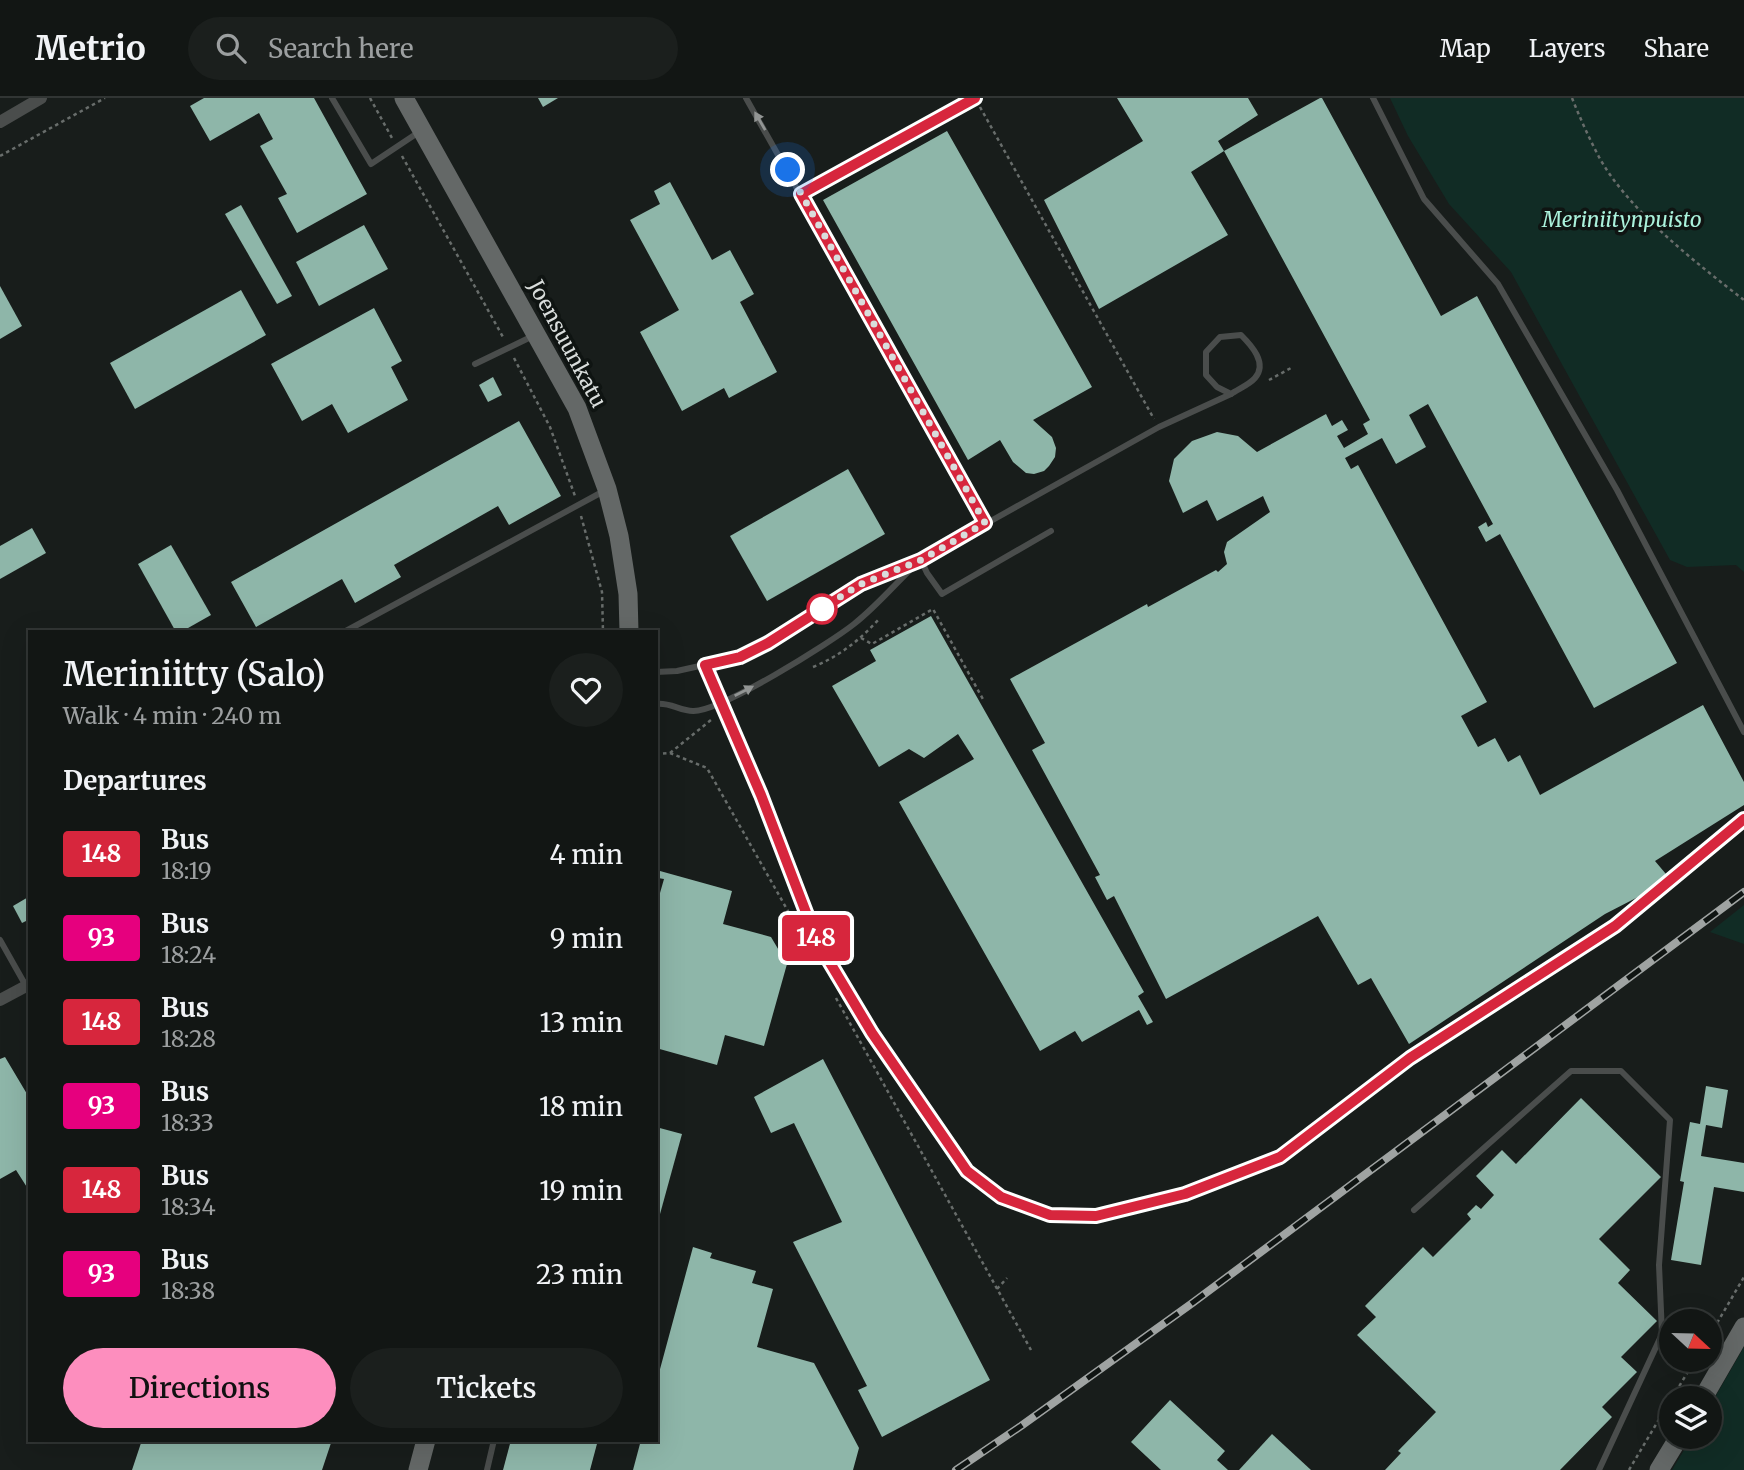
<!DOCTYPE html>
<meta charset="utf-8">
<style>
body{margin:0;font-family:Merriweather,serif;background:#1b1f1d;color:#f1f3f6;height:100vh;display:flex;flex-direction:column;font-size:26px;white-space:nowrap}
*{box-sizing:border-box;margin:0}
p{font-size:23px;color:#9c9fa0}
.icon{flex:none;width:38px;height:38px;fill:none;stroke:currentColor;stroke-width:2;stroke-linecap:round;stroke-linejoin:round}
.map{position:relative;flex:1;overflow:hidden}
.panel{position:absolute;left:28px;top:532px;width:630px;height:812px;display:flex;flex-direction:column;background:#121614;border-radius:0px;box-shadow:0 7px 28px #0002,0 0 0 2px #313534}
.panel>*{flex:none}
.badge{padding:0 14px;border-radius:5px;font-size:24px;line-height:46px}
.needle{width:46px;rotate:112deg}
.buttons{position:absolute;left:1659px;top:1211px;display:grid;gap:14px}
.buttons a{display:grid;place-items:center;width:63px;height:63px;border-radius:50%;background:#121614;box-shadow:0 7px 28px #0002,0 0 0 2px #313534;font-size:35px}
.you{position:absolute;width:35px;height:35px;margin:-18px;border:5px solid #fff;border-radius:50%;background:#1a73e8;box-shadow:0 0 0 10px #1a73e833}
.map>.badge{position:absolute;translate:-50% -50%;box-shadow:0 0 0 4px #fff}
h2{padding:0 35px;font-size:26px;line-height:63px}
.round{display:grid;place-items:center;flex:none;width:74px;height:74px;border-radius:37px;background:#1b1f1d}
.summary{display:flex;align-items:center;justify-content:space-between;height:119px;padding:0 35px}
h1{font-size:33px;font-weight:600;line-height:52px}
.cta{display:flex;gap:14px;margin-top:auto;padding:14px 35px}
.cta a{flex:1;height:80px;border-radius:42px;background:#fd8ebe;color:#111;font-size:28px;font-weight:600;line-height:80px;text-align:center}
.cta a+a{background:#1b1f1d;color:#f1f3f6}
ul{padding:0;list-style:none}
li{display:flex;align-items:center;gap:21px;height:84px;padding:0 35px}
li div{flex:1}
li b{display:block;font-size:26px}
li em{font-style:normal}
li .badge{min-width:77px;font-weight:700;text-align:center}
header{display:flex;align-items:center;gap:42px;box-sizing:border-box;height:98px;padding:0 35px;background:#121614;border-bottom:2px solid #313534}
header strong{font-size:33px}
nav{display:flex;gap:38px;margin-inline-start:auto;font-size:24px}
.search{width:490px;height:63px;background:#1b1f1d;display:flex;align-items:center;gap:18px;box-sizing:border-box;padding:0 24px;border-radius:38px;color:#9c9fa0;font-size:26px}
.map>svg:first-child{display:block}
</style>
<header>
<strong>Metrio</strong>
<div class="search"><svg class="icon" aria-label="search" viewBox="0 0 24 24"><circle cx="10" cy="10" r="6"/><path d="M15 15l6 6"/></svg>Search here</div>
<nav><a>Map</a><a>Layers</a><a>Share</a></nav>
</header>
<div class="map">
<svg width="1744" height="1372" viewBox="0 0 1744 1372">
<rect width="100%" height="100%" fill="#181d1b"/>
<g fill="#112c25">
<path d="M1390 0H1744V474L1736 467 1687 469 1670 462 1511 174 1449 106 1408 38Z"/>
<path d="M1744 807V846L1710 834Z"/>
<path d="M1744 1249V1372H1672L1692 1339H1710V1308Z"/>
</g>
<g fill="#8eb6a9">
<path d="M204 0H314L367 96 297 135 278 100 287 96 260 48 273 41 259 15 210 43 190 8Z"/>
<path d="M538 0H558L543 9Z"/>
<path d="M1117 0H1248L1258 17 1218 43 1224 53 1191 74 1228 137 1099 211 1044 102 1143 43Z"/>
<path d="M1320 0H1322L1441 218 1477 198 1677 565 1594 610 1500 436 1486 444 1478 429 1486 424 1488 429 1493 426 1428 306 1409 317 1426 349 1396 366 1382 340 1345 360 1351 371 1358 367 1487 604 1461 618 1478 649 1495 640 1508 664 1520 657 1540 697 1703 607 1744 684V707L1655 763 1671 782 1605 816 1409 946 1371 880 1358 887 1318 818 1166 901 1114 798 1107 802 1095 779 1100 777 1032 652 1045 645 1010 581 1147 506 1148 509 1216 472 1218 474 1227 466 1224 454 1227 444 1270 414 1263 398 1217 423 1207 402 1183 415 1169 383 1174 361 1192 343 1217 334 1238 338 1257 354 1326 316 1332 328 1342 322 1348 332 1337 338 1344 350 1368 336 1363 326 1370 322 1224 53Z"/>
<path d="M947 33 1092 289 1033 322 1052 339 1056 350 1055 359 1049 368 1044 373 1034 376 1026 375 1013 364 1000 342 968 362 823 102Z"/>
<path d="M670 84 712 162 730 152 754 196 740 204 777 274 729 300 724 290 682 313 640 234 679 212 630 122 660 106 654 93Z"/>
<path d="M241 107 292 198 277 206 225 116Z"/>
<path d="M364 127 388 171 319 208 296 164Z"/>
<path d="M0 188 22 228 0 241Z"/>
<path d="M241 192 266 237 135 311 110 265Z"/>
<path d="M374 210 402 263 391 269 408 302 348 335 332 306 302 323 271 266Z"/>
<path d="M493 279 502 297 488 304 479 287Z"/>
<path d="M519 323 561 398 509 427 498 408 394 467 401 479 355 505 342 481 256 529 231 484Z"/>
<path d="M848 371 885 436 767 503 730 438Z"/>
<path d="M32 430 46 455 0 481V448Z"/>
<path d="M171 447 211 517 181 534H176L138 466Z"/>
<path d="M931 518 1144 894 1138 898 1153 924 1147 927 1139 912 1082 944 1075 933 1040 953 899 704 974 661 958 636 924 660 909 651 879 669 832 588 876 563 870 552Z"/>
<path d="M660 773 732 793 723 826 771 839 787 866 764 948 725 937 717 967 656 950V809L664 781 658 780Z"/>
<path d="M30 798V821L22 825 13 808Z"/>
<path d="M5 959 30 1001V1094L16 1072 0 1081V961Z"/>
<path d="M823 961 990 1282 882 1339 858 1292 867 1288 793 1144 842 1124 794 1025 771 1035 754 999Z"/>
<path d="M1706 988 1728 992 1722 1030 1706 1027 1701 1058 1744 1065V1094L1714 1089 1701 1167 1671 1162 1684 1084 1680 1083 1690 1024 1700 1026Z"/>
<path d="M1581 1000 1661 1079 1599 1141 1630 1172 1618 1185 1657 1223 1621 1259 1637 1274 1602 1309 1612 1319 1560 1372H1385L1401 1355 1398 1353 1436 1314 1357 1237 1376 1219 1365 1208 1423 1149 1433 1159 1471 1121 1467 1116 1476 1107 1481 1111 1494 1097 1476 1078 1502 1052 1516 1066Z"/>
<path d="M656 1029 682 1036 657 1127H656Z"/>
<path d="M693 1149 712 1155 710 1160 756 1173 752 1185 773 1191 757 1249 814 1265 859 1350 853 1372H633L641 1342H656V1286Z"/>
<path d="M1170 1302 1225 1353 1217 1362 1228 1372H1161L1131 1344Z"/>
<path d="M1272 1336 1311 1372H1239Z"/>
<path d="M142 1342H332L322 1372H132Z"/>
<path d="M511 1342H598L590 1372H503Z"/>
</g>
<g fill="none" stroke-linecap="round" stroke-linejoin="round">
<g stroke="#686d6b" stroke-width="2.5" stroke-dasharray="3.5 3.5" stroke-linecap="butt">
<path d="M370 0 392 40"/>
<path d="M1572 0C1580 20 1589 40 1599 59 1628 112 1696 165 1744 202"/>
<path d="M980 9 1154 321"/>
<path d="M0 58 105 0"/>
<path d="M402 58 503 239"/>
<path d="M514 260 550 329 575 398"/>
<path d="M1269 282 1291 270"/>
<path d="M581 418 602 494 603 534"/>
<path d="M861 540 872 546 933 511 984 603"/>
<path d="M813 569C840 558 861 541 880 520"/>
<path d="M670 655 711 622"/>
<path d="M656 656 670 655 707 670 801 836"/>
<path d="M836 900 1031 1252"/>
<path d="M997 1191 1007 1180"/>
<path d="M1710 1237 1744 1179"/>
<path d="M1672 1300 1695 1262"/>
<path d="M1629 1372 1671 1301"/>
</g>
<g stroke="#4a4d4c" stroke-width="6">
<path d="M332 0 371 66 419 34"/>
<path d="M746 0 985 425"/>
<path d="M1373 0 1424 101 1498 186 1617 392 1744 634"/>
<path d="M801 96 975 0"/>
<path d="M1241 237C1251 247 1268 265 1255 280 1249 287 1238 291 1231 296L1217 289 1206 277V254L1220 239Z"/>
<path d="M475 266 533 238"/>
<path d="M921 462 927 475 942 496 1051 433"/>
<path d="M344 534 604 393"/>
<path d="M705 567 761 697 817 843 872 935 967 1073 1001 1099 1050 1117 1096 1118 1185 1096 1280 1059 1410 960 1615 828 1744 721"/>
<path d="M656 574 677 573 740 559 768 545 861 486 921 462 1159 329 1231 296"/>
<path d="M656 606C670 604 680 613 693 613 720 614 830 545 854 526 877 508 896 485 917 465"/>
<path d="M0 842 26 888"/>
<path d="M1414 1112 1571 973H1621L1670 1022 1659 1167 1662 1236 1599 1372"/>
<path d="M487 1372 494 1342"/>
</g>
<g stroke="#4a4d4c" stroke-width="12">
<path d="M0 24 41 0"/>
<path d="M0 902 30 886"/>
</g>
<g stroke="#646867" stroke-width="19">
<path d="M404 0 577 310 607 391 619 438 628 496 629 534"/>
<path d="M1703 1300 1744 1229"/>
<path d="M418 1372 426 1342"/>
<path d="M1659 1372 1679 1339"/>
</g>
<defs>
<path id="rail" d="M956 1372 1021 1328 1191 1206 1744 794"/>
</defs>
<use href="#rail" stroke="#9fa3a2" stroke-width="8"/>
<use href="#rail" stroke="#0f1412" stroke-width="5" stroke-dasharray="16" stroke-linecap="butt"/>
</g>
<defs><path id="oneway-solid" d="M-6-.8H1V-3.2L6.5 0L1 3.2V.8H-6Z" transform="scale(1.75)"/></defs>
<g fill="#929594">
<use href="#oneway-solid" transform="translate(760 23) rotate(-120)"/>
<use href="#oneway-solid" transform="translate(744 593) rotate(-27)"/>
</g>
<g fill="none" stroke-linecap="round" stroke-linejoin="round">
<defs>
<path id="line" d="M975 0 801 96 985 425 921 462 861 486 768 545 740 559 705 567 761 697 817 843 872 935 967 1073 1001 1099 1050 1117 1096 1118 1185 1096 1280 1059 1410 960 1615 828 1744 721"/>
</defs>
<use href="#line" stroke="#fff" stroke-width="16"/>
<use href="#line" stroke="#d7263d" stroke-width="10"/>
<path stroke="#d9dddc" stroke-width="7" stroke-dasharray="0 12.6" d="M788 72 985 425 921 462 861 486 814 515 822 511"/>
</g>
<circle fill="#fff" stroke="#d7263d" stroke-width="3.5" cx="822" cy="511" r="14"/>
<g text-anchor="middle" stroke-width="7" stroke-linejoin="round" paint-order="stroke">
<g font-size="21" font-style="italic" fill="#abf2dc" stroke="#0f1412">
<text x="1622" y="129">Meriniitynpuisto</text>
</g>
<g font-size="21" fill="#d9dddc" stroke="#0f1412">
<text transform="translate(567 246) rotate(62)" y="7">Joensuunkatu</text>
</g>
</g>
</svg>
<div class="buttons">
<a><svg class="needle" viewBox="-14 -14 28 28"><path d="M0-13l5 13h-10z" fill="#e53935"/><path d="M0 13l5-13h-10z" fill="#9c9fa0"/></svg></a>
<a><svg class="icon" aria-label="layers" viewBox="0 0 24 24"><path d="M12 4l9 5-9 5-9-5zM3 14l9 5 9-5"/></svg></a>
</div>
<div class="you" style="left:788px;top:72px"></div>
<b class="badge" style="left:816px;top:840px;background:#d7263d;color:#fff">148</b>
<section class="panel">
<div class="summary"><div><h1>Meriniitty (Salo)</h1><p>Walk · 4 min · 240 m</p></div><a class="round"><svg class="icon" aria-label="heart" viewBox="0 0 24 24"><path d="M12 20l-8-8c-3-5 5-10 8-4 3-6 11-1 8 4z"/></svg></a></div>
<h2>Departures</h2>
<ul>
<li><span class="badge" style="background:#d7263d;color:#fff">148</span><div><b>Bus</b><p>18:19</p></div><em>4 min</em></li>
<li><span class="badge" style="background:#e6007e;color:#fff">93</span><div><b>Bus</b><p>18:24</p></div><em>9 min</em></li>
<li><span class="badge" style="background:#d7263d;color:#fff">148</span><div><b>Bus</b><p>18:28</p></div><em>13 min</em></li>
<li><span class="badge" style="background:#e6007e;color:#fff">93</span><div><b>Bus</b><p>18:33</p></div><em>18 min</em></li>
<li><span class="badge" style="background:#d7263d;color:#fff">148</span><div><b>Bus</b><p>18:34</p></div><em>19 min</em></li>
<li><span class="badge" style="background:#e6007e;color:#fff">93</span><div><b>Bus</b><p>18:38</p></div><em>23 min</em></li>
</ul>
<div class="cta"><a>Directions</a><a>Tickets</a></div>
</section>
</div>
